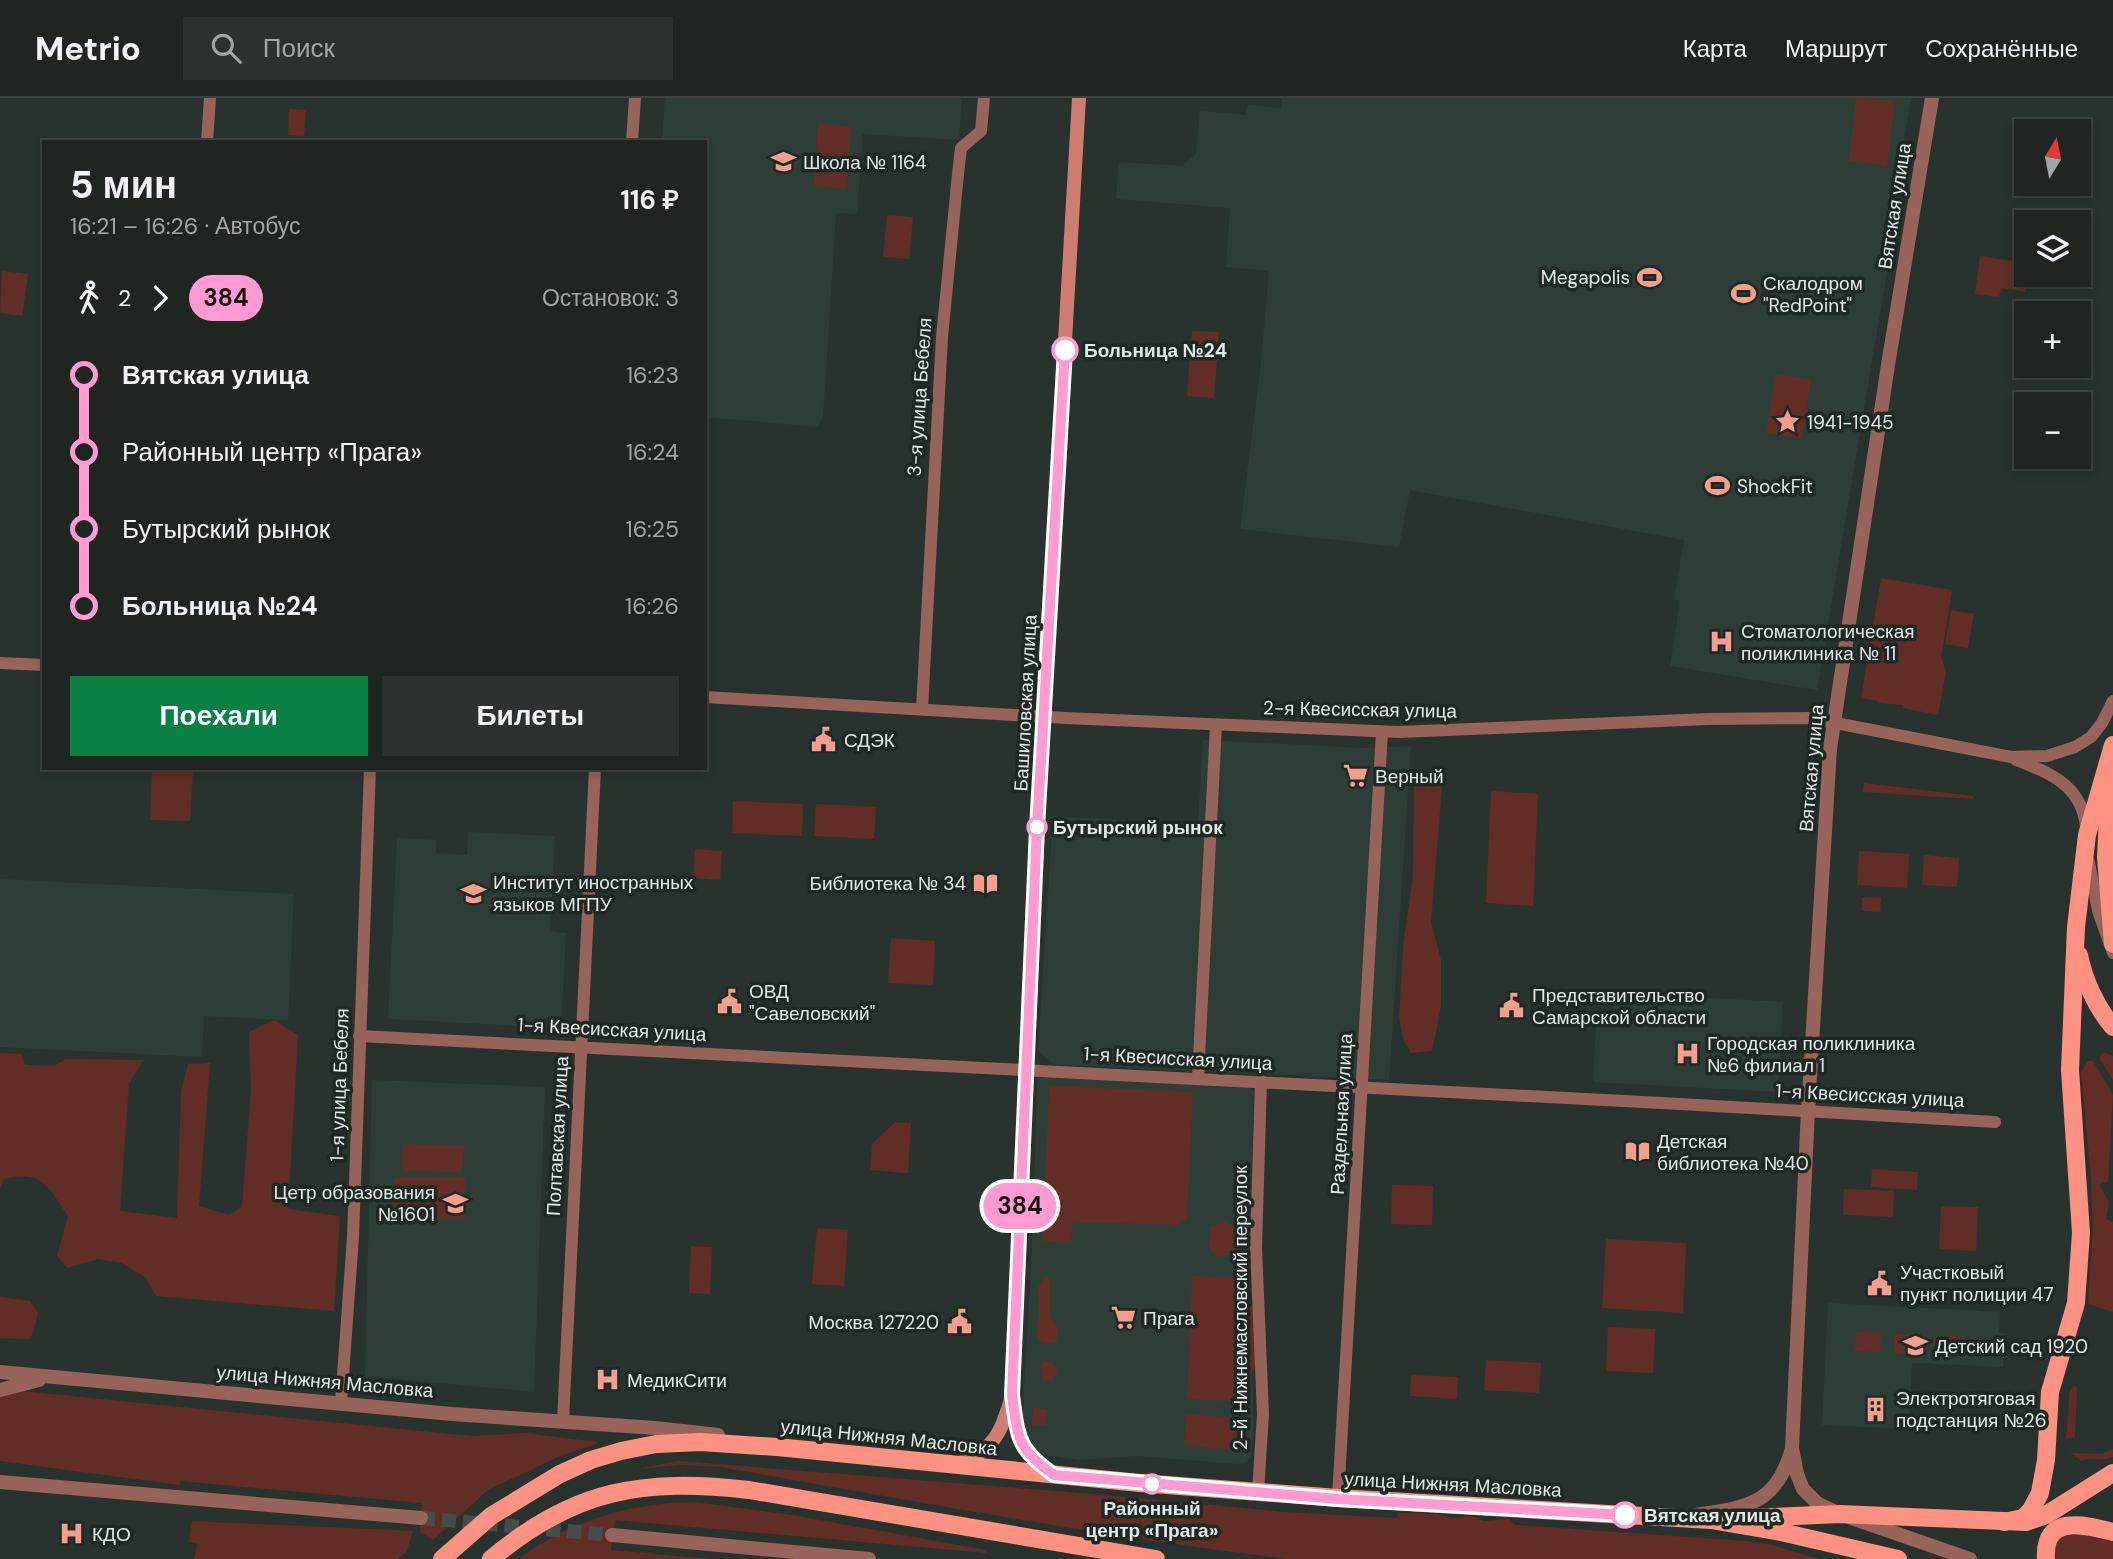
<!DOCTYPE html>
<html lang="ru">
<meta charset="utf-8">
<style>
body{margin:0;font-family:"DM Sans",sans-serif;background:#2c322f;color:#f1f3f6;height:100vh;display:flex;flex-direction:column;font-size:26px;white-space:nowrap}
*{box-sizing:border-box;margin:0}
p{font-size:23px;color:#a1a5a5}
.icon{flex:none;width:38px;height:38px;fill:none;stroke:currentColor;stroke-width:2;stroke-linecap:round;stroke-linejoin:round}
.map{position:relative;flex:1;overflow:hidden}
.sheet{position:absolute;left:42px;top:42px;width:665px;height:630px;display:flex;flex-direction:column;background:#1f2622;border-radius:0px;box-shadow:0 4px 10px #0003,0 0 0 2px #3c4340}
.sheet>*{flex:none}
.badge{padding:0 14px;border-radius:23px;font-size:24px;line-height:46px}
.needle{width:46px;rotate:10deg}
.buttons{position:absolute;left:2014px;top:21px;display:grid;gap:14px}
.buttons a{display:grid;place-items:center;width:77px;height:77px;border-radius:0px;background:#1f2622;box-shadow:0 4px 10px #0003,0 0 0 2px #3c4340;font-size:35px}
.map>.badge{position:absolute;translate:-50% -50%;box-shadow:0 0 0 4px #fff}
.legs{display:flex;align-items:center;gap:10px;height:77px;padding:0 28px;font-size:23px}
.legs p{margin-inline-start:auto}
.summary{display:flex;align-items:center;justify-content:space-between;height:119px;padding:0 28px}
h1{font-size:38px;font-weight:700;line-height:52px}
.button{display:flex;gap:14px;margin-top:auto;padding:14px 28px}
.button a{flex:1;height:80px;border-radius:0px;background:#0b8043;color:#fff;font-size:28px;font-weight:700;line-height:80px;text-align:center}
.button a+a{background:#2c322f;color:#f1f3f6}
ul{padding:0 28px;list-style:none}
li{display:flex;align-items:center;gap:24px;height:77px;font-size:26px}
li i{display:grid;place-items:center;width:10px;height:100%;margin:0 9px;background:currentColor}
li i::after{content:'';width:18px;height:18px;margin:-9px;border:5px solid;border-radius:50%;background:#1f2622}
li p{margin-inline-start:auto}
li:first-child i{background:linear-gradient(#0000 50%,currentColor 0)}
li:last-child i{background:linear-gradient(currentColor 50%,#0000 0)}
header{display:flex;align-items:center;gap:42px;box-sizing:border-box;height:98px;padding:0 35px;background:#1f2622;border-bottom:2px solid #3c4340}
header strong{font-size:33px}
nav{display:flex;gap:38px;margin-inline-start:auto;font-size:24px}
.search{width:490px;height:63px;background:#2c322f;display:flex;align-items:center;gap:18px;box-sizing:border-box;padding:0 24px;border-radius:0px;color:#a1a5a5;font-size:26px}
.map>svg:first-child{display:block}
</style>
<header>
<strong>Metrio</strong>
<div class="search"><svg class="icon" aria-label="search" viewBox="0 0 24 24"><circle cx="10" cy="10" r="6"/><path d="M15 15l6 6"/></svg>Поиск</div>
<nav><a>Карта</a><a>Маршрут</a><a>Сохранённые</a></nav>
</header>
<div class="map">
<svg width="2113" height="1461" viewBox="0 0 2113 1461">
<rect width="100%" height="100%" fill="#29332e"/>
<g fill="#2d3e37">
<path d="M665 0H962L959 42 863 36 857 116 836 115 823 320 818 329 705 319V44H662Z"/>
<path d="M1282 0H1911L1896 89 1901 91 1817 592 1670 568 1680 503 1674 501 1684 442 1410 392 1399 449 1240 431 1261 265 1269 173 1226 169 1230 110 1116 101 1119 64 1182 68 1196 56 1200 13 1246 17 1248 7 1281 10Z"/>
<path d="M1203 642 1365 650 1411 648 1389 982 1053 966 1038 952 1053 718 1198 726Z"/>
<path d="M468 734 555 738 550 833 566 835 561 930 388 921 397 740 436 742V755L467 757Z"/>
<path d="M0 781 294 796 288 922 204 918 202 959 0 949Z"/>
<path d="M1614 895 1783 904 1778 994 1593 984 1596 928 1612 929Z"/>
<path d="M1038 978 1249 989 1254 994 1249 1181 1254 1328 1251 1359 1246 1365 1238 1366 1137 1358 1079 1362 1044 1357 1029 1347 1022 1326 1031 1170Z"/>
<path d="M372 982 545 989 534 1294 365 1278Z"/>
<path d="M1828 1205 2000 1214 1999 1235 2005 1236 2003 1269 1912 1265 1909 1331 1822 1327Z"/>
</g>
<g fill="#622d26">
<path d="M1856 0 1895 3 1887 68 1849 63Z"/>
<path d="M289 11 306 12 304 38 288 37Z"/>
<path d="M818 26 851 29 847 91 814 88Z"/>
<path d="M887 117 913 119 909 161 883 159Z"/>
<path d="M1980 158 2026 165 2025 194 2001 190 1999 199 1975 196Z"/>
<path d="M2 173 28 176 22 218 0 215Z"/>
<path d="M1192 233 1219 234 1214 300 1187 298Z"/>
<path d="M1776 276 1811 282 1802 341 1766 335Z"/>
<path d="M1881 480 1952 492 1941 559 1946 574 1938 617 1903 610V607L1878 605V603L1861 600Z"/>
<path d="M1951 512 1974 516 1968 550 1945 546Z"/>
<path d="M152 670H193L190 723 150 722Z"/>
<path d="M1414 675H1443L1431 824 1441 862V908L1432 953 1411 955 1403 941 1399 919 1403 848 1413 778Z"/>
<path d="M1864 685 1974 698 1973 701 1863 694Z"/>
<path d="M1491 693 1538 696 1533 808 1486 805Z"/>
<path d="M733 703 803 706 802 738 732 735Z"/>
<path d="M816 706 876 709 874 741 814 738Z"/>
<path d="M695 751 722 753 720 782 693 780Z"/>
<path d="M1859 753 1909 756 1907 790 1857 787Z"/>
<path d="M1924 757 1959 760 1957 789 1922 787Z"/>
<path d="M1862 799 1881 800 1880 814 1862 813Z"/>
<path d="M891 840 935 843 933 887 888 885Z"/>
<path d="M274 922 298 937 288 1111 340 1118 334 1213 156 1198 145 1179 122 1165 98 1161 67 1170 57 1158 68 1118C48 1089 43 1071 4 1081L0 1091V955L21 956 25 967 54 968 66 961 143 962 129 986 120 1113 177 1120 181 993 188 966 210 965 199 1108 229 1117 242 1109 251 991 249 934Z"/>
<path d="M2103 954 2113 958V982L2099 960Z"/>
<path d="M2088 963H2093L2113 997 2108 1083 2099 1087 2109 1104 2106 1121 2113 1124V1214L2088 1206 2093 1128 2091 1080 2081 974Z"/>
<path d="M1049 988 1193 994 1187 1121 1178 1127 1073 1124 1071 1145 1043 1143Z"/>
<path d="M895 1024 911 1025 908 1075 870 1072 872 1046Z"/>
<path d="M403 1046 464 1048 462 1074 403 1073Z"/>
<path d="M1872 1071 1918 1074 1917 1092 1871 1089Z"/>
<path d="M395 1079 465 1080 464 1121 394 1120Z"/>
<path d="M1392 1087 1433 1088 1432 1127 1391 1126Z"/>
<path d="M1844 1091 1894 1093 1893 1119 1843 1117Z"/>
<path d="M1941 1108 1978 1109 1976 1153 1939 1151Z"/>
<path d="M1225 1124 1236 1129 1244 1138 1242 1156 1216 1158 1209 1149 1211 1128Z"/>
<path d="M817 1130 848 1132 844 1188 812 1186Z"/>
<path d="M1606 1141 1686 1145 1683 1215 1602 1210Z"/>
<path d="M691 1148 712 1149 710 1196 689 1195Z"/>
<path d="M1045 1178 1050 1182C1051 1199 1045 1218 1058 1230L1057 1244 1044 1245 1037 1240C1037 1223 1041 1207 1038 1189Z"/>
<path d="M1192 1178 1244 1180 1245 1211 1247 1208 1255 1207V1268L1246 1287V1304L1187 1301Z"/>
<path d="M0 1199 30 1203 38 1216 31 1241 0 1240Z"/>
<path d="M1608 1229 1655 1231 1653 1275 1606 1273Z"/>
<path d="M1856 1234 1881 1235 1880 1254 1855 1253Z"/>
<path d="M1895 1236 1920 1237 1919 1256 1894 1255Z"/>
<path d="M1933 1238 1959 1239 1958 1258 1932 1257Z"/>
<path d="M1486 1262 1541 1265 1539 1295 1484 1292Z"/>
<path d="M1042 1263 1053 1265 1058 1274 1052 1283 1043 1282 1040 1270Z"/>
<path d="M1411 1277 1458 1279 1457 1301 1410 1298Z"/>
<path d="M2074 1288 2077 1289 2075 1339 2066 1341 2070 1292Z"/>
<path d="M22 1293 472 1338 525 1335 597 1344V1346L560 1358 488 1392 433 1442 420 1434 422 1405 180 1383V1387L0 1363V1296Z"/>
<path d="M1033 1310 1047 1311 1046 1327H1032Z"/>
<path d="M1186 1316 1238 1320 1236 1352 1184 1347Z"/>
<path d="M2113 1351V1359C2102 1364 2091 1358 2082 1363L2070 1355 2102 1356Z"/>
<path d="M678 1363 1093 1396 1284 1414 1396 1420 1398 1415 1436 1416 1453 1420 1471 1418 1484 1423 1509 1421 1516 1427 1744 1443 1768 1446 1820 1461H1288C1098 1438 907 1402 721 1369L680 1367 637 1371Z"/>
<path d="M694 1404 792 1417 986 1452V1455L615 1422 611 1452 711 1461H519C570 1422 631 1405 694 1404Z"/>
<path d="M192 1423 413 1433 407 1453 398 1461H194L197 1446 189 1444Z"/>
<path d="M2070 1434 2087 1435 2113 1444V1461H2053C2054 1447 2057 1440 2070 1434Z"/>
</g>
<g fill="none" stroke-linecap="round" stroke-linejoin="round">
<path stroke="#454e49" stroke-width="14" stroke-dasharray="14 7" stroke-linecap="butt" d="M421 1420 612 1437"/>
<g stroke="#97635a" stroke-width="12">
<path d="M207 44 210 0"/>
<path d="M632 44 635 0"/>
<path d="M0 565 44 567"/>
<path d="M705 599 1066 620 1398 634 1708 621 1810 620 2011 659 2047 658 2075 649 2091 639 2102 625 2113 603"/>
<path d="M922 611 942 239 958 76 961 50 981 33 984 0"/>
<path d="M2016 662C2051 675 2082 688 2086 729"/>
<path d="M2089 764 2098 813 2113 855"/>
<path d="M359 938C905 964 1450 992 1995 1024"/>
<path d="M1198 979 1216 627"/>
<path d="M341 1305 353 1139 370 670"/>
<path d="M563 1323 595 670"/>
<path d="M1258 1394 1263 1316 1256 1149 1261 983"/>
<path d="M1338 1400 1382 634"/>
</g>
<g stroke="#97635a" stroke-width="14">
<path d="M1932 0 1888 267 1830 651 1808 1012 1792 1350 1797 1376 1803 1391 1817 1405 1840 1416 1970 1461"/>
<path d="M0 1274 452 1316 655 1330 718 1337"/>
<path d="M0 1292 39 1282"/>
<path d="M0 1384 421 1420"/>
<path d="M1696 1417C1747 1409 1776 1407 1792 1351"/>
<path d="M612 1437 869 1461"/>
</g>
<g stroke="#d07d71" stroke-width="14">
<path d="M958 1366C994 1351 999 1338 1011 1302"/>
<path d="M1052 1376C1017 1351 1018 1338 1012 1297L1037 730 1079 0"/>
</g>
<g stroke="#fd9282" stroke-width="18">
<path d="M2110 679 2106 759 2113 846"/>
<path d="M2079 857C2084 882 2096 909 2113 929"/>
<path d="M1750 1420 1840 1416 2026 1424 2046 1417 2113 1375"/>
<path d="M2004 1424 2023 1420 2031 1412 2040 1395 2046 1362 2050 1294 2076 1205 2081 1135 2070 972 2076 829 2087 737 2113 647"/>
<path d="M442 1461 491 1418 560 1376 591 1362 621 1353 656 1346 701 1344 777 1349 1140 1385 1338 1400 1711 1422 1781 1434 1898 1461"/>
<path d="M491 1461C574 1391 643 1380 749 1392L1156 1461"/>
<path d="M2046 1461C2043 1415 2086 1427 2113 1434"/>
</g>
</g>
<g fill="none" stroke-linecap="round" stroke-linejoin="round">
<defs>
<path id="line-1" d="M1065 252 1037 730 1012 1297C1018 1340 1017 1351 1054 1377L1338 1401 1625 1417"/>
</defs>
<use href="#line-1" stroke="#fff" stroke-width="16"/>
<use href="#line-1" stroke="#ff9ad2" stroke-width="10"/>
</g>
<defs>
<symbol id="school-bare" viewBox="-9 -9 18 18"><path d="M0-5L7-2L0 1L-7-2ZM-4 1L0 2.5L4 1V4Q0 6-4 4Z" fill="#f59d8f" stroke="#1f2924" stroke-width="2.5" paint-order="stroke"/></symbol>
<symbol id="stadium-bare" viewBox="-9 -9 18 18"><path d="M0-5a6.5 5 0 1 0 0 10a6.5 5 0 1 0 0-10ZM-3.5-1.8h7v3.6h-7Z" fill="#f59d8f" stroke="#1f2924" stroke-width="2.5" paint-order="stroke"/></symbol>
<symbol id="sight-bare" viewBox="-9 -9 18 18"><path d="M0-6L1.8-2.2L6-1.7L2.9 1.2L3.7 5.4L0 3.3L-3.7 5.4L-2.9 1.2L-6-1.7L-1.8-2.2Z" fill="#f59d8f" stroke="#1f2924" stroke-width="2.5" paint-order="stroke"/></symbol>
<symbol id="hospital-bare" viewBox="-9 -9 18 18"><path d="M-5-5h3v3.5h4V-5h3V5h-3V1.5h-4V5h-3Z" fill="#f59d8f" stroke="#1f2924" stroke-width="2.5" paint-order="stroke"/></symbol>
<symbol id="civic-bare" viewBox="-9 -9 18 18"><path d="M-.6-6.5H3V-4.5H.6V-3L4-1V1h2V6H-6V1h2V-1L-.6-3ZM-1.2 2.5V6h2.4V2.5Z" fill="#f59d8f" stroke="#1f2924" stroke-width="2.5" paint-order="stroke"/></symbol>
<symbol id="supermarket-bare" viewBox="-9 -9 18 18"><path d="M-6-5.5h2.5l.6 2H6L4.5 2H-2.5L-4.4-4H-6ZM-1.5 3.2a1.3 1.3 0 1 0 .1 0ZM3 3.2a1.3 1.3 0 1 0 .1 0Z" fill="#f59d8f" stroke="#1f2924" stroke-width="2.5" paint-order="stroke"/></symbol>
<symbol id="library-bare" viewBox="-9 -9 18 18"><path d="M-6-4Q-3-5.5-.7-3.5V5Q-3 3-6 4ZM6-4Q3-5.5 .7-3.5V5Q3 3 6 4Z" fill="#f59d8f" stroke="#1f2924" stroke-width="2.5" paint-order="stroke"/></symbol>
<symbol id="university-bare" viewBox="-9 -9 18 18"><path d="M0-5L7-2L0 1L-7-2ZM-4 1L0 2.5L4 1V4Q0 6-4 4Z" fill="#f59d8f" stroke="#1f2924" stroke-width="2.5" paint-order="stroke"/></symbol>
<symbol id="building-bare" viewBox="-9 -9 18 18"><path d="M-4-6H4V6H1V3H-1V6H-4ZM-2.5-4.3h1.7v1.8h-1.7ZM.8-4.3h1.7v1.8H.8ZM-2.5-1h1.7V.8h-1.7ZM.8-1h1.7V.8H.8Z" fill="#f59d8f" stroke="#1f2924" stroke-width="2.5" paint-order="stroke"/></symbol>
</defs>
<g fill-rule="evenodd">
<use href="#school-bare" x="766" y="46" width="35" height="35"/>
<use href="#stadium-bare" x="1632" y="162" width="35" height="35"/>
<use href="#stadium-bare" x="1726" y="178" width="35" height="35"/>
<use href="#sight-bare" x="1770" y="306" width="35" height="35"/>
<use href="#stadium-bare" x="1700" y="370" width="35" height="35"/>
<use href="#hospital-bare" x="1704" y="526" width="35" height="35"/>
<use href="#civic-bare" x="806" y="624" width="35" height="35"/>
<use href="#supermarket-bare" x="1338" y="660" width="35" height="35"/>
<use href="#library-bare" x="968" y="768" width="35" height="35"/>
<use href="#university-bare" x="456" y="778" width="35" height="35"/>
<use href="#civic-bare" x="712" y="886" width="35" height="35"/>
<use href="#civic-bare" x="1494" y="890" width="35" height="35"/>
<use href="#hospital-bare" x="1670" y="938" width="35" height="35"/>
<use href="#library-bare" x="1620" y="1036" width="35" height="35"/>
<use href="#school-bare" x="438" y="1088" width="35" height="35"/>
<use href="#civic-bare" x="1862" y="1168" width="35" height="35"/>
<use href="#supermarket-bare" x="1106" y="1202" width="35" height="35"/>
<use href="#civic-bare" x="942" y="1206" width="35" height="35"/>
<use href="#school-bare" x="1898" y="1230" width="35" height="35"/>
<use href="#hospital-bare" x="590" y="1264" width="35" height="35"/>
<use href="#building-bare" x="1858" y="1294" width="35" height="35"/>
<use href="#hospital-bare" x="54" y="1418" width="35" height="35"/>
</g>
<g fill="#fff" stroke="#ff9ad2" stroke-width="3.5">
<circle cx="1065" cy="252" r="12"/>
<circle cx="1037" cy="729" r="9"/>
<circle cx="1152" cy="1386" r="9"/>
<circle cx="1625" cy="1417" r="12"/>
</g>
<g text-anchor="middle" stroke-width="7" stroke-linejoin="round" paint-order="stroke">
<g font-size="19" fill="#e1e8e5" stroke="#1f2924" text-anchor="start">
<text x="803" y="71">Школа № 1164</text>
<text x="1630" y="186" text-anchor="end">Megapolis</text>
<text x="1763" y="192">Скалодром<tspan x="1763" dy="22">"RedPoint"</tspan></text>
<text x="1807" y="331">1941-1945</text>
<text x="1737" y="395">ShockFit</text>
<text x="1741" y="540">Стоматологическая<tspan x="1741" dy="22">поликлиника № 11</tspan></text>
<text x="844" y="649">СДЭК</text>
<text x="1375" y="685">Верный</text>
<text x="493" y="791">Институт иностранных<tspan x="493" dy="22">языков МГПУ</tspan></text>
<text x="966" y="792" text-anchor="end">Библиотека № 34</text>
<text x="749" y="900">ОВД<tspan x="749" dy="22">"Савеловский"</tspan></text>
<text x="1532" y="904">Представительство<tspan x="1532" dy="22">Самарской области</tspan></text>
<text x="1707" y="952">Городская поликлиника<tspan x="1707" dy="22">№6 филиал 1</tspan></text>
<text x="1657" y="1050">Детская<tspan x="1657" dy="22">библиотека №40</tspan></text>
<text x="435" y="1101" text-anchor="end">Цетр образования<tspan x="435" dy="22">№1601</tspan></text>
<text x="1900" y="1181">Участковый<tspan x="1900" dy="22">пункт полиции 47</tspan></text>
<text x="1143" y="1227">Прага</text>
<text x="939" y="1231" text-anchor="end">Москва 127220</text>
<text x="1935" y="1255">Детский сад 1920</text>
<text x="627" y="1289">МедикСити</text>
<text x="1896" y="1307">Электротяговая<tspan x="1896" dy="22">подстанция №26</tspan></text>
<text x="92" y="1443">КДО</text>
</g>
<g font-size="19" fill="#e1e8e5" stroke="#1f2924">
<text transform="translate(1894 108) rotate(-81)" y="7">Вятская улица</text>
<text transform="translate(919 299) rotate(-86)" y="7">3-я улица Бебеля</text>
<text transform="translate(1025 605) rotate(-87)" y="7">Башиловская улица</text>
<text transform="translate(1360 611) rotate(1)" y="7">2-я Квесисская улица</text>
<text transform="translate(1811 670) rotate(-85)" y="7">Вятская улица</text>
<text transform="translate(612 931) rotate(3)" y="7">1-я Квесисская улица</text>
<text transform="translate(1178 960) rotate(3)" y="7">1-я Квесисская улица</text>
<text transform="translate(339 987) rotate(-88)" y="7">1-я улица Бебеля</text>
<text transform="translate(1870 997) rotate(3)" y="7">1-я Квесисская улица</text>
<text transform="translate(1341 1016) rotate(-87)" y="7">Раздельная улица</text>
<text transform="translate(557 1038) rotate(-87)" y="7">Полтавская улица</text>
<text transform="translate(1240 1210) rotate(-90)" y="7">2-й Нижнемасловский переулок</text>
<text transform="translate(325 1283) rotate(5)" y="7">улица Нижняя Масловка</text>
<text transform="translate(889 1339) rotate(6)" y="7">улица Нижняя Масловка</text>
<text transform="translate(1453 1386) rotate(3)" y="7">улица Нижняя Масловка</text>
</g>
<g font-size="19" font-weight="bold" fill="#e1e8e5" stroke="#1f2924" text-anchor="start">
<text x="1084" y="259">Больница №24</text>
<text x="1053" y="736">Бутырский рынок</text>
<text x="1152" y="1417" text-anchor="middle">Районный<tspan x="1152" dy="22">центр «Прага»</tspan></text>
<text x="1644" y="1424">Вятская улица</text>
</g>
</g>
</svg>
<div class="buttons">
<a><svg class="needle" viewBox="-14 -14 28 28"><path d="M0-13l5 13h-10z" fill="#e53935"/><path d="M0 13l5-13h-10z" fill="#a1a5a5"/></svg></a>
<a><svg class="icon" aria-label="layers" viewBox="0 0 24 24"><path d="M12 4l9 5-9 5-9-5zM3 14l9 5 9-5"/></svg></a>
<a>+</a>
<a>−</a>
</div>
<b class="badge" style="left:1020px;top:1108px;background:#ff9ad2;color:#111">384</b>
<section class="sheet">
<div class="summary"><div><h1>5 мин</h1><p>16:21 – 16:26 · Автобус</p></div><b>116 ₽</b></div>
<div class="legs"><svg class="icon" aria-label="walk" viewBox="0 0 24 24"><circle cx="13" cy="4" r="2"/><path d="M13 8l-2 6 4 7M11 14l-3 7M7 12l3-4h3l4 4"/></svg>2<svg class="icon" aria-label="forward" viewBox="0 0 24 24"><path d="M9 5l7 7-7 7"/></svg><b class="badge" style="background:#ff9ad2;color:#111">384</b><p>Остановок: 3</p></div>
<ul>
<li><i style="color:#ff9ad2"></i><b>Вятская улица</b><p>16:23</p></li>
<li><i style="color:#ff9ad2"></i><span>Районный центр «Прага»</span><p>16:24</p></li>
<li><i style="color:#ff9ad2"></i><span>Бутырский рынок</span><p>16:25</p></li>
<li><i style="color:#ff9ad2"></i><b>Больница №24</b><p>16:26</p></li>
</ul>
<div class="button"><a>Поехали</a><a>Билеты</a></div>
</section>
</div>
